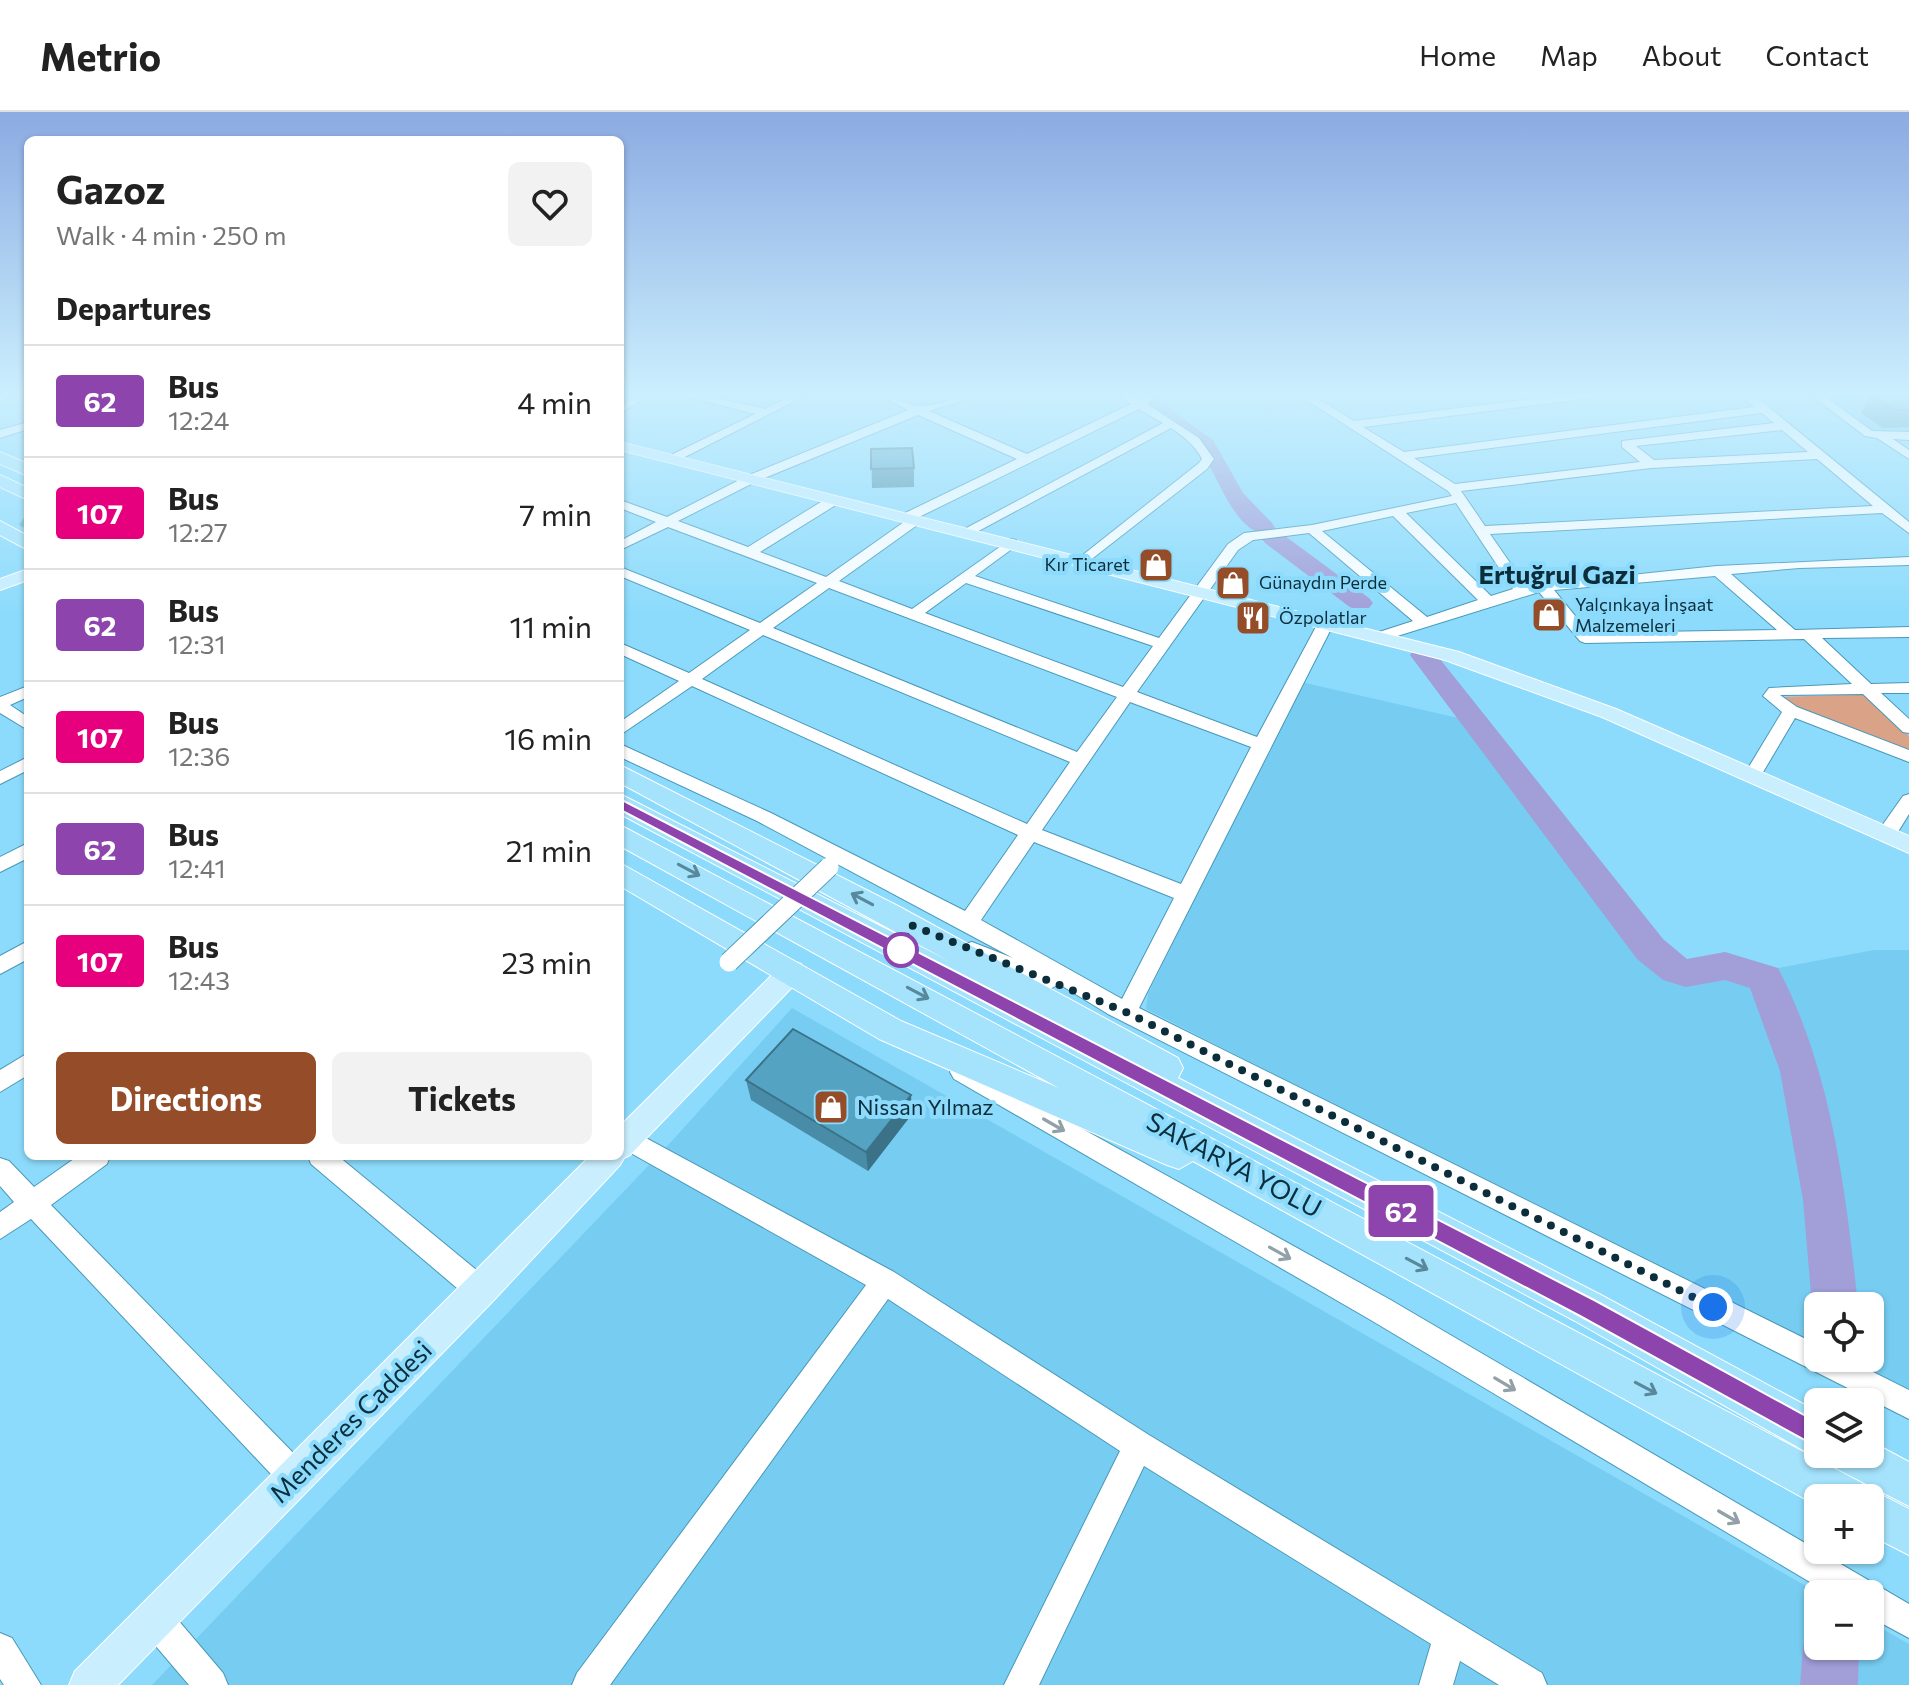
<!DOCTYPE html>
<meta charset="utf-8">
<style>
body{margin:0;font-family:Commissioner,sans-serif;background:#f2f2f2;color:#222;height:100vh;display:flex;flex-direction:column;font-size:30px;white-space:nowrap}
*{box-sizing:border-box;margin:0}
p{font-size:26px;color:#767676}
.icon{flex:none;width:44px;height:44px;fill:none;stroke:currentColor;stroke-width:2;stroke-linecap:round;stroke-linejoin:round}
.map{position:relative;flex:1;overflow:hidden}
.details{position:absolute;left:24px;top:24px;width:600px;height:1024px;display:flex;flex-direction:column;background:#fff;border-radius:12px;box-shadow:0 2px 6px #0004}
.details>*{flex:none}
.badge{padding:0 16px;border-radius:6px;font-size:28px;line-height:52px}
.buttons{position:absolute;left:1804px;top:1180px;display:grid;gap:16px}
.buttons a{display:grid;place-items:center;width:80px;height:80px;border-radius:12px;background:#fff;box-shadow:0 2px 6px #0004;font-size:40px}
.you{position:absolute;width:40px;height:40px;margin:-20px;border:6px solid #fff;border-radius:50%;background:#1a73e8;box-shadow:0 0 0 12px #1a73e833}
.map>.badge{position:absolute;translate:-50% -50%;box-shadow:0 0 0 4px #fff}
h2{padding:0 32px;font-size:30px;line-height:72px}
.round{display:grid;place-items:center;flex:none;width:84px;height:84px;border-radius:12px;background:#f2f2f2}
.head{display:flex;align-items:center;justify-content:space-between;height:136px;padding:0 32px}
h1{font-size:38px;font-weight:700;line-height:60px}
.action{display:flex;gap:16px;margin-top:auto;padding:16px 32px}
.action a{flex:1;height:92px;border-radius:12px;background:#944d28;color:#fff;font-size:32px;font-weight:700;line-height:92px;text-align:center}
.action a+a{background:#f2f2f2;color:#222}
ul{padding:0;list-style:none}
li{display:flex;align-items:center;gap:24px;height:112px;padding:0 32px;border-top:2px solid #e0e0e0}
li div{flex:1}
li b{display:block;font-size:30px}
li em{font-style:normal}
li .badge{min-width:88px;font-weight:700;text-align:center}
header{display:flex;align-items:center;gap:48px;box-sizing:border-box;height:112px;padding:0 40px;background:#fff;border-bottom:2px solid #e0e0e0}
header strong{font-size:38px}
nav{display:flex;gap:44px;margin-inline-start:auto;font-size:28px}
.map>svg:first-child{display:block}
</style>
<header>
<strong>Metrio</strong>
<nav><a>Home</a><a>Map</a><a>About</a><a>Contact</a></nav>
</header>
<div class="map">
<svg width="1909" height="1573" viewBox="0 0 1909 1573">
<rect width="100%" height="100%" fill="#8cdbfc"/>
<g fill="#77cdf1">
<path d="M1823 283H1909V320L1875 321Z"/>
<path d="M1301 570 1467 608 1660 853 1687 865 1728 858 1761 867 1796 960 1820 1085 1831 1194H1818V1238L1146 897 1148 882Z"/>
<path d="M1874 838H1909V1283L1843 1246H1870V1194H1840L1831 1090 1805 962 1767 858Z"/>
<path d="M792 896 1820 1482 1818 1534H1870V1510L1909 1532V1573H152L670 1031Z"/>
</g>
<path fill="#daa287" d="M1865 582 1909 624V639L1798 597 1782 585Z"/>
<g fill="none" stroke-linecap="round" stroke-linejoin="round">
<g fill="#a19ed8" fill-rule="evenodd">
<path d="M1129 283H1150L1213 328 1243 381 1272 411 1275 416 1273 419 1281 421 1369 486 1373 491 1369 496H1351L1265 431 1261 426 1264 423C1230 414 1217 358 1198 336 1180 314 1147 305 1129 283Z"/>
<path d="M1423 535 1432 537 1663 827 1687 847 1725 840 1778 856C1832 959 1846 1080 1858 1194H1818V1209L1812 1194 1803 1088 1780 959 1750 876 1725 868 1686 875 1663 868 1637 847 1410 543 1414 537Z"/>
<path d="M1818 1511V1534H1859L1858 1573H1800L1803 1534 1811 1514Z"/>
</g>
<path stroke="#72b8d5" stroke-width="17" stroke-dasharray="17 9" stroke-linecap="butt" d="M24 406 28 409"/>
<defs>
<g id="minor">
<path d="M0 283H13L0 289Z"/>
<path d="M638 283H651L620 301V293Z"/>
<path d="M682 283H702L765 297 793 283H807L673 351 667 347 669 344 755 302Z"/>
<path d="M878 283C894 283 909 295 922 294 942 293 960 283 980 283L929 299 1027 342 1131 292 1119 283H1132L1139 287 1145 283H1157L1147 292 1199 326 1214 347 1207 357 1084 453 1077 449 1079 446 1199 351 1202 347C1195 333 1184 325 1171 316L971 423 959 420 1163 311 1139 297 919 405 922 408 920 411 839 469 912 497 1011 427 1016 428V434L975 464 1159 526 1228 432 1244 421 1312 413 1452 384 1448 379 1299 283H1312L1354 309 1562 283H1595L1590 286 1363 315 1404 340 1754 295 1742 283H1754L1909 410V421L1882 401 1490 422 1526 474 1717 454 1909 445V453L1799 456 1731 462 1795 518 1909 515V525L1822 526 1871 572 1909 571V581H1881L1909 607V621L1903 620 1863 582 1780 583 1797 595 1909 638V650L1795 606 1759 667H1747L1744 663 1782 600 1763 584 1769 576 1852 572 1804 527 1585 531 1580 529 1539 480 1378 530 1373 528V522L1413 509 1309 421 1253 428 1238 438 1137 580 1257 625 1318 511 1326 506 1334 511 1139 896 1818 1233V1246H1845L1909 1278V1307L1108 902 1059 872 1050 877 965 844 962 838 965 832 972 830 1013 846 757 709 620 645V632L771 701 965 799 1018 723 692 574 620 623V610L679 569 620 542V531L689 561 750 518 620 464V455L760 511 817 471 668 415 620 438V429L656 410 620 396V388L667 405 747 364 908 298ZM1762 301 1774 311 1622 329V335L1640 350 1455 372 1414 346ZM918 303 1017 347 901 403 899 406 904 410 826 465 760 440 839 391V385H829L748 435 678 409 755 370ZM1782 318 1808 340 1654 348 1636 334ZM1817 347 1873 394 1485 414 1461 379 1651 356ZM1456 391 1513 477 1491 484 1406 401ZM1393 404 1478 488 1427 505 1322 419ZM1715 464 1777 518 1589 521 1554 478ZM966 471 1153 534 1123 575 925 501ZM829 476 1117 585 1077 640 773 516ZM763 523 1070 650 1027 712 702 567ZM1130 590 1251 635 1181 772 1042 718ZM1034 730 1174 786 1122 887 981 808Z"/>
<path d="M1811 283H1823L1872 319 1909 320V328L1893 327 1909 338V347L1877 326 1865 324Z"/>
<path d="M28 310V317L0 326V318Z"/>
<path d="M28 574V585L10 593 28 605V618L0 601V585Z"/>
<path d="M28 645V658L0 672V659Z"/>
<path d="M1909 682V702L1893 728H1879L1877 723 1879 718 1903 684Z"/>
<path d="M28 731V746L0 760V745Z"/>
<path d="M28 829V847L0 862V844Z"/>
<path d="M28 941V963L0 980V958Z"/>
<path d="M962 950 1389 1187 1909 1492V1526L1870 1505V1482H1830L1369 1207 954 967 950 960 954 953Z"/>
<path d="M620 1012 894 1160 1149 1323 1542 1561 1547 1573H1499L1460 1549 1453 1573H1419L1431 1532 1144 1354 1039 1573H1004L1120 1339 888 1187 610 1573H572L577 1561 866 1173 620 1035Z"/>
<path d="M78 1044H110L107 1052 51 1093 306 1354 310 1365 306 1376 295 1380 284 1376 31 1107 0 1127V1100L14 1090 0 1074V1046L9 1049 34 1075Z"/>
<path d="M308 1044H338L491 1170 494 1179 491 1188 481 1192 471 1188 311 1052Z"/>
<path d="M155 1491 167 1495 223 1561 228 1573H189L143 1519 139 1507 143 1495Z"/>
<path d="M0 1521 12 1526 41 1573H4L0 1567Z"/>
</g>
<g id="major">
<path d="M620 330 1459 540 1616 597 1909 724V741L1602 605 1445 548 620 338Z"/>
<path d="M28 457V468L0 478V467Z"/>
<path d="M792 849 801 852 805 859 801 866 630 1043 624 1046 620 1053 492 1190 118 1573H69L75 1559 590 1044H620V1014L783 852Z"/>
</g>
<g id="highway">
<path d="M0 340 28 352V364L0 352Z"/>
<path d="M0 363 28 376V388L0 375Z"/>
<path d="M0 409 28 424V438L0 423Z"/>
<path d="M620 653 898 794 1178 946 1183 956 1178 966 1601 1183 1818 1300V1342H1822L1818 1344 1803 1338 1575 1209 620 702V682L949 849 620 671Z"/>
<path d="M620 713 1862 1371 1866 1379 1870 1377 1909 1397V1443L1870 1423V1386H1818V1394L1193 1049 1179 1057 1167 1053 879 927 620 774V751L901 909 1059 976 620 734Z"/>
<path d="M1870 1329 1909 1350V1394L1837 1357 1831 1342H1870Z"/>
</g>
</defs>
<use href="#minor" stroke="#4998b8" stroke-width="2"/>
<use href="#major" stroke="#fff" stroke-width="2"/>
<use href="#highway" stroke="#fff" stroke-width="2"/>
<use href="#minor" fill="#fff" fill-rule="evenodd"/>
<use href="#major" fill="#c9eefd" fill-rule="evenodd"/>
<use href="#highway" fill="#a5e2fc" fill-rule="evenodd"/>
<defs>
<path id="minor-bridge" d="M729 850 829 755"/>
</defs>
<use href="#minor-bridge" stroke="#4998b8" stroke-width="21" stroke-linecap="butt"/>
<use href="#minor-bridge" stroke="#fff" stroke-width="19"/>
</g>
<g fill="#488ca8">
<path d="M1871 283H1909V315L1883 316 1861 301Z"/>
<path d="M871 337 914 356V375L872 376Z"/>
<path d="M746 968 912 1002 868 1059 751 988Z"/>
</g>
<path fill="#3b7288" d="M911 983 912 1002 868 1059 866 1040Z"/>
<g fill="#54a3c3" stroke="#3b7288" stroke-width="2">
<path d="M1871 283H1909V298H1894Z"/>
<path d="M912 336 914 356 871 357V337Z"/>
<path d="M793 917 911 983 866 1040 746 968Z"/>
</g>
<defs><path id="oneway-shaft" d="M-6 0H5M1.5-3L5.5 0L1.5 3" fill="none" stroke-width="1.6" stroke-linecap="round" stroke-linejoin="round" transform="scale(2)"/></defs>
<g stroke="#58889c">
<use href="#oneway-shaft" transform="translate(689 758) rotate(28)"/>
<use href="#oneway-shaft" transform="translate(862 787) rotate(-152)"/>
<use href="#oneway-shaft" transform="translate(918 881) rotate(28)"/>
<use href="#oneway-shaft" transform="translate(1417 1152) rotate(28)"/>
<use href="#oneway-shaft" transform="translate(1646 1276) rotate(28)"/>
</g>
<g stroke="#92a1a7">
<use href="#oneway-shaft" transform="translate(1054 1013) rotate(30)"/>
<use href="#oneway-shaft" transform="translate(1280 1141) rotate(29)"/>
<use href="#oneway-shaft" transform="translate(1505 1272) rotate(31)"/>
<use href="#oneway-shaft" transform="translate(1729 1405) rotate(30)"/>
</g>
<linearGradient id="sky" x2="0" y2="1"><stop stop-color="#8babe2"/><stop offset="0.56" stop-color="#cbeffe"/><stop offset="1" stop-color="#cbeffe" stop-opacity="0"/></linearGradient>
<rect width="1909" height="503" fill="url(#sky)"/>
<path fill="#8e44ad" stroke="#fff" stroke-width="2" d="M620 687 1596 1189 1826 1315 1830 1323 1826 1331 1818 1335 1810 1331 1580 1204 615 695 613 691Z"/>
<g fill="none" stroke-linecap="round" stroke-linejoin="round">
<path stroke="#0c2e3b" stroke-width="8" stroke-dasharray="0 14.4" d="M901 838 911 813 1126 900 1713 1195"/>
</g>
<defs>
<symbol id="shop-square" viewBox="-11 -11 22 22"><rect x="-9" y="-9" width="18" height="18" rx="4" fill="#944d28" stroke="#8cdbfc"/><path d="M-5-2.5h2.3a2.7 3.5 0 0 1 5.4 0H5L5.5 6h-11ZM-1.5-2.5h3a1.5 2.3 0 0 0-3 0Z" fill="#fff"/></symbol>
<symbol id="restaurant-square" viewBox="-11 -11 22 22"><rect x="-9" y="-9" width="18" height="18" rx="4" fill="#944d28" stroke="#8cdbfc"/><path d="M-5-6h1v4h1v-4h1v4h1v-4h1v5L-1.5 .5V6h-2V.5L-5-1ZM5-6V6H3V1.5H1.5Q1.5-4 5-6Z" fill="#fff"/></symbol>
</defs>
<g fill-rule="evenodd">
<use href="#shop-square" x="1136" y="433" width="40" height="40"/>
<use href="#shop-square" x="1213" y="451" width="40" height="40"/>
<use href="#shop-square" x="1529" y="483" width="40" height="40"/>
<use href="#restaurant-square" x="1233" y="486" width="40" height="40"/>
<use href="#shop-square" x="811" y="975" width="40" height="40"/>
</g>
<circle fill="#fff" stroke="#8e44ad" stroke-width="4" cx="901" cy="838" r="16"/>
<g text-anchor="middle" stroke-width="8" stroke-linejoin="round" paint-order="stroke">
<g font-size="18" fill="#0c2e3b" stroke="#8cdbfc" text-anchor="start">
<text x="1130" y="459" text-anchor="end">Kır Ticaret</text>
<text x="1259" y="477">Günaydın Perde</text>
<text x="1575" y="499">Yalçınkaya İnşaat<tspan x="1575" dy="21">Malzemeleri</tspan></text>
<text x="1279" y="512">Özpolatlar</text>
</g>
<g font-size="22" fill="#0c2e3b" stroke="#8cdbfc" text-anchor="start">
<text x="857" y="1003">Nissan Yılmaz</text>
</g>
<g font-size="26" font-weight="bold" fill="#0c2e3b" stroke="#8cdbfc">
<text x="1557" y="472">Ertuğrul Gazi</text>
</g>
<g font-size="26" fill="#0c2e3b" stroke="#8cdbfc">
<text transform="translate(1234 1053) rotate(28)" y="9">SAKARYA YOLU</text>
<text transform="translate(351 1310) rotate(-45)" y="9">Menderes Caddesi</text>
</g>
</g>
</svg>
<div class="buttons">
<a><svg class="icon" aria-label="locate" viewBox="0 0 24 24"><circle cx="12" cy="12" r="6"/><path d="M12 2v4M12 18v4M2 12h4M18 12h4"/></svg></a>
<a><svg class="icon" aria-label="layers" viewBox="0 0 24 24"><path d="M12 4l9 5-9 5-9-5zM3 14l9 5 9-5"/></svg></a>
<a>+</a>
<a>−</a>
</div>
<div class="you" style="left:1713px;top:1195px"></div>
<b class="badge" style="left:1401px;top:1099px;background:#8e44ad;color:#fff">62</b>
<section class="details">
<div class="head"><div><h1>Gazoz</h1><p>Walk · 4 min · 250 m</p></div><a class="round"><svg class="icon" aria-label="heart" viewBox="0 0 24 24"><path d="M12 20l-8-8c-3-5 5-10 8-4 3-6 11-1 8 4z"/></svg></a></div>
<h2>Departures</h2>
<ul>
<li><span class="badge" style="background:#8e44ad;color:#fff">62</span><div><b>Bus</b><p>12:24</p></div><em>4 min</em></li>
<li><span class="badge" style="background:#e6007e;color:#fff">107</span><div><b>Bus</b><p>12:27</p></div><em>7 min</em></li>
<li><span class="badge" style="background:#8e44ad;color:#fff">62</span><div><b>Bus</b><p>12:31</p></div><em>11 min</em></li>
<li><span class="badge" style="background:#e6007e;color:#fff">107</span><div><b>Bus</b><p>12:36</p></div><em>16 min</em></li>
<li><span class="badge" style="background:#8e44ad;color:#fff">62</span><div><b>Bus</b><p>12:41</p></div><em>21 min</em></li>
<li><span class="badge" style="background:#e6007e;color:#fff">107</span><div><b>Bus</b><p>12:43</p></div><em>23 min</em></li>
</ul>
<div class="action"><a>Directions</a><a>Tickets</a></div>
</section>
</div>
